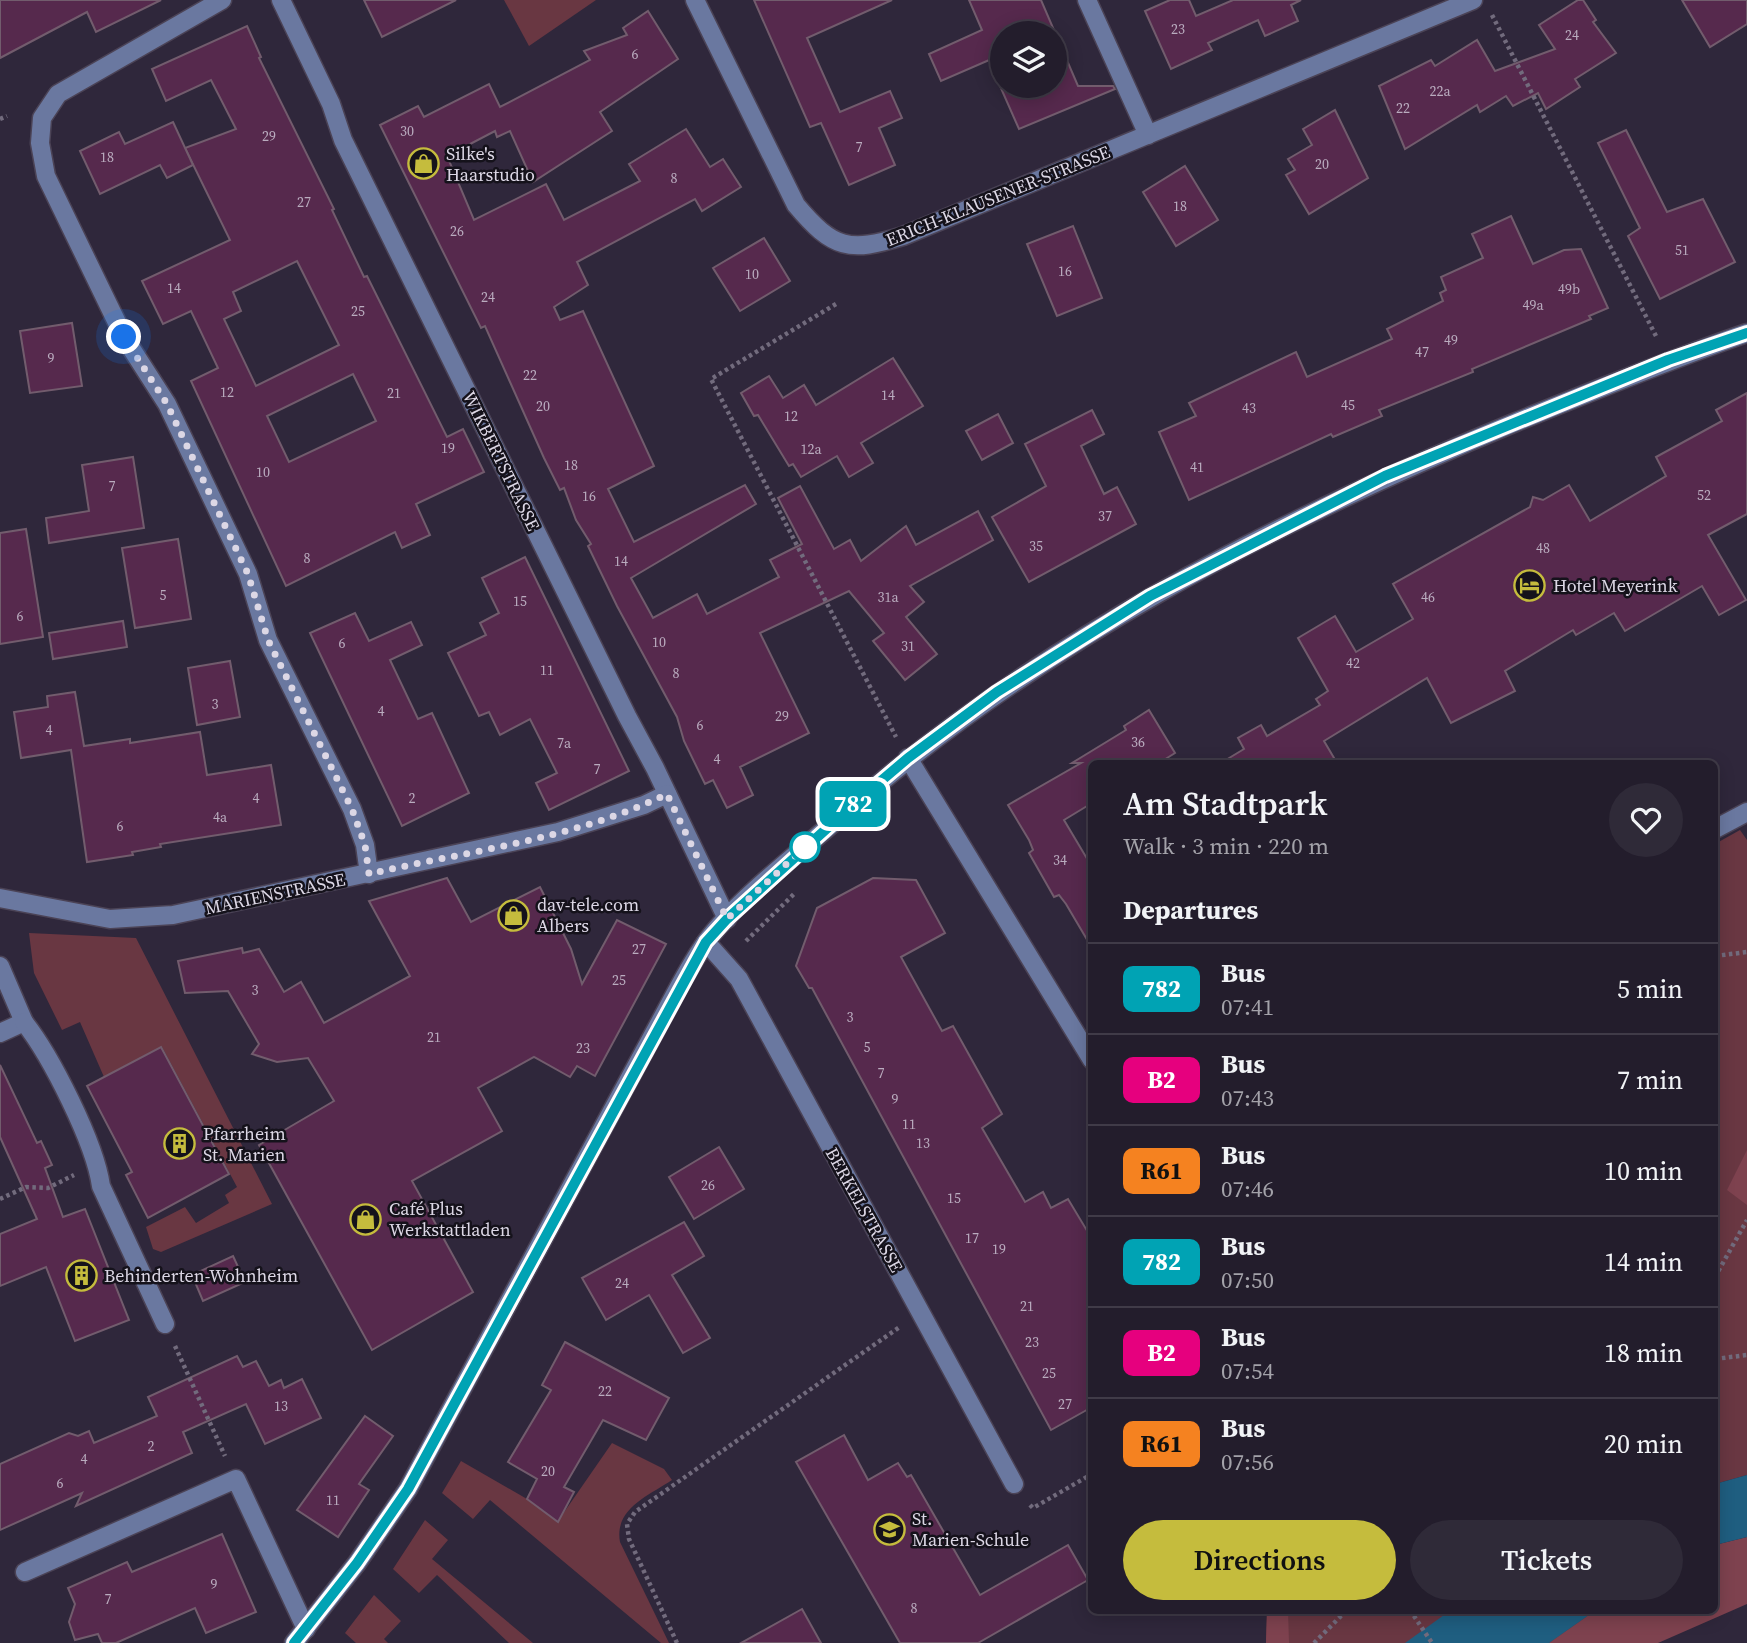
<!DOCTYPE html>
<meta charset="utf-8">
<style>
body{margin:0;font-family:"Source Serif 4",serif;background:#2f2a38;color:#f1f3f6;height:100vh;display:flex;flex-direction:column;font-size:26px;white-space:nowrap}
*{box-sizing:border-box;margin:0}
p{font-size:23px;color:#a3a2a9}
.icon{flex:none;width:38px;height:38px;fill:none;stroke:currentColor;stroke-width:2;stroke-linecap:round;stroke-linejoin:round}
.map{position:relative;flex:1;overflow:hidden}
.drawer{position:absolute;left:1088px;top:760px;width:630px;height:854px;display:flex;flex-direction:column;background:#231d2c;border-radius:10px;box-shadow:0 4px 18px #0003,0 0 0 2px #403b48}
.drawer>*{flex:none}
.badge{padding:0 14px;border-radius:10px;font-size:24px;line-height:46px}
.tools{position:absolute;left:990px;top:21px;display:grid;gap:14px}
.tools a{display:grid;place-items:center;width:77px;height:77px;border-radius:50%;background:#231d2c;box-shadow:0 4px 18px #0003,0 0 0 2px #403b48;font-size:35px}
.you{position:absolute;width:35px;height:35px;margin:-18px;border:5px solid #fff;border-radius:50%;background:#1a73e8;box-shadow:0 0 0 10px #1a73e833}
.map>.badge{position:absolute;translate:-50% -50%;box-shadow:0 0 0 4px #fff}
h2{padding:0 35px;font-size:26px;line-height:63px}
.round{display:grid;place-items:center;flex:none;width:74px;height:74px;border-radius:37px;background:#2f2a38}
.overview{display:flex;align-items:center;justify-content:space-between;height:119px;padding:0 35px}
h1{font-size:33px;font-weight:600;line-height:52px}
.primary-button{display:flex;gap:14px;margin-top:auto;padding:14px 35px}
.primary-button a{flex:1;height:80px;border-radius:42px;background:#c5bc3d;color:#111;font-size:28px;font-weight:600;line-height:80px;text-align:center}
.primary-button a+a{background:#2f2a38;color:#f1f3f6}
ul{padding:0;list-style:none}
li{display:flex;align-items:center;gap:21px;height:91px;padding:0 35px;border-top:2px solid #403b48}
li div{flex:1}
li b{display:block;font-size:26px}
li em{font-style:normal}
li .badge{min-width:77px;font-weight:700;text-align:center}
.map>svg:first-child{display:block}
</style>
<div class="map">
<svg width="1747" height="1643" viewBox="0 0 1747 1643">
<rect width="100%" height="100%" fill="#2f273b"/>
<g fill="#693742">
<path d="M504 0H596L529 46Z"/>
<path d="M1740 830 1747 840V1475L1715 1484V844Z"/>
<path d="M29 933 136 938 272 1204 161 1252 153 1249 146 1227 185 1207 196 1223 229 1203 225 1195 237 1187 162 1047 104 1077 80 1022 62 1030 34 973Z"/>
<path d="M612 1443 664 1469 672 1480C648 1496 614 1509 620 1542L669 1643H661L490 1500 473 1519 442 1493 461 1461 527 1499 558 1521Z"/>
<path d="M425 1520 448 1540 432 1559 533 1643H509L437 1575 419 1593 393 1569Z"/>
<path d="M374 1595 401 1621 384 1639 388 1643H356L345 1633Z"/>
<path d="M1267 1610H1604L1622 1643H1266Z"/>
</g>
<g fill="#7e424f">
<path d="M1747 1150V1205L1727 1190Z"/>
<path d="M1747 1537V1604L1658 1643H1549L1596 1610H1715V1545Z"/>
<path d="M1267 1610H1288L1289 1643H1266Z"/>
</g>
<g fill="#1f5e80">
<path d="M1747 1475V1537L1715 1545V1484Z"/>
<path d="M1451 1610H1596L1549 1643H1405Z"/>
</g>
<g fill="#56294d" stroke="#725c6d" stroke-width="2" fill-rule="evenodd">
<path d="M0 0H161L96 32 87 12 0 58Z"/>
<path d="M364 0H456L382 37Z"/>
<path d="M754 0H892L807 38 840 112 890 91 902 118 879 128 895 165 849 185 821 123 810 127Z"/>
<path d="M969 0H1041L1078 86H1113L1115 89 1019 129 1000 86H1055V33H1003V54L941 81 929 54 982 30Z"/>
<path d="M1170 0H1189L1196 16 1233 0H1301L1291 5 1298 21 1265 36 1258 20 1208 43 1212 50 1171 69 1145 11Z"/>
<path d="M1578 0H1583L1596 20 1593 22 1616 53 1575 79 1580 87 1546 109 1538 93 1513 106 1506 96 1480 112 1477 105 1405 149 1379 86 1431 60 1435 66 1477 40 1495 71 1555 49 1539 25Z"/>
<path d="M1682 0H1747V24L1710 47Z"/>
<path d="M648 11 678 59 600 112 612 131 533 182 510 131 497 137 495 131 447 156 474 220 546 184 564 220 640 181 629 164 686 129 710 167 723 159 741 187 702 211 695 199 577 262 588 285 554 307 560 320 583 311 654 466 608 489 634 542 745 485 756 504 631 578 653 618 697 594 707 614 779 577 770 560 802 544 778 498 800 486 834 549 850 540 861 561 906 526 916 545 978 511 993 540 910 586 924 602 906 617 937 654 905 680 873 641 884 633 849 591 760 633 809 733 740 767 753 795 727 808 713 780 705 784 684 741 677 717 617 606 588 546 591 544 576 520 564 488 560 490 544 458 485 326 481 328 380 125 418 106 424 117 489 84 500 107 590 60 584 51 627 35 623 28Z"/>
<path d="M247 26 261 57 259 58 334 209 332 210 364 277 367 276 447 437 463 429 484 472 416 504 430 535 402 548 395 532 286 586 191 381 218 368 191 311 163 324 142 281 230 240 185 148 236 129 211 80 166 101 152 69ZM297 261 339 345 256 386 224 319 241 311 233 292ZM353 374 376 421 289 462 267 416Z"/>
<path d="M1335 110 1368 178 1309 214 1286 175 1295 170 1288 159 1312 145 1303 129Z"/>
<path d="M173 122 193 165 167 178 160 165 100 194 80 151 119 132 125 144Z"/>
<path d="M1626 130 1667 212 1703 199 1735 262 1660 299 1628 236 1640 228 1598 143Z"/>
<path d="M1185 166 1218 220 1176 246 1143 192Z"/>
<path d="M1511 216 1533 264 1564 250 1581 249 1608 308 1589 316 1591 319 1472 369 1473 372 1379 410 1382 416 1333 437 1331 434 1189 500 1159 432 1196 416 1189 403 1296 352 1307 377 1392 339 1387 329 1443 301 1440 293 1446 290 1441 277 1483 258 1472 234Z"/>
<path d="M1073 226 1102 298 1057 316 1027 244Z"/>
<path d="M764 238 790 281 740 311 713 268Z"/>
<path d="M72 323 82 386 30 393 20 331Z"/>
<path d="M893 358 923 406 861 443 873 463 849 477 837 456 801 477 793 464 789 466 758 415 754 416 741 393 769 376 783 398 804 385 816 405Z"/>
<path d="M1747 393V514L1708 535 1746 600 1719 615 1702 586 1625 631 1614 613 1576 635 1573 630 1505 671 1515 691 1451 723 1427 678 1324 741 1337 763H1221L1244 749 1238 738 1261 725 1267 736 1320 705 1316 699 1328 691 1298 638 1335 616 1356 652 1413 619 1393 584 1530 507 1533 497 1543 500 1569 485 1590 521 1666 476 1656 457 1722 421 1716 410Z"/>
<path d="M1092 410 1104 434 1081 446 1104 494 1117 487 1136 524 1029 582 992 517 1046 486 1025 444Z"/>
<path d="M998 414 1013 443 982 460 966 431Z"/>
<path d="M133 457 144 528 49 543 46 518 89 511 82 465Z"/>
<path d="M26 529 43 637 0 644V533Z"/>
<path d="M178 539 191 619 135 628 122 548Z"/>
<path d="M525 557 629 771 549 810 536 783 557 773 530 719 500 735 489 712 479 716 448 653 486 635 480 623 499 613 482 578Z"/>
<path d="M355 613 369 641 411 622 422 645 390 660 418 719 432 713 469 793 402 826 310 633Z"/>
<path d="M123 621 127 647 53 659 49 633Z"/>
<path d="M230 661 240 717 197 725 188 668Z"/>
<path d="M75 692 84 746 130 739V743L200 732 207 775 271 765 281 825 160 844 161 847 132 852 133 855 87 862 71 750 21 758 14 712 48 707 47 696Z"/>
<path d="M1149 710 1175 753 1159 763H1092V803L1064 820 1092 867V948L1066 904 1059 895 1054 897 1029 853 1033 850 1029 840 1008 805 1081 763H1072L1126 730 1124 726Z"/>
<path d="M447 878 471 922 540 887 571 949 582 984 617 920 666 944 595 1076 577 1066 570 1077 534 1057 478 1088 502 1131 412 1181 473 1292 372 1350 259 1145 334 1101 308 1058 277 1062 252 1054 259 1044 228 991 185 993 178 961 242 948 243 953 259 949 284 992 301 982 324 1023 410 976 369 901Z"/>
<path d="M873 878 916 880 945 933 901 957 942 1031 953 1026 1002 1114 982 1128 1025 1202 1043 1192 1051 1208 1068 1199 1092 1239V1407L1051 1430 812 988H809L796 966 817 908Z"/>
<path d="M161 1047 229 1174 148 1218 126 1175 132 1172 87 1086Z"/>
<path d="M0 1065 37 1143 41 1141 52 1165 45 1168 63 1217 85 1209 129 1320 75 1341 46 1267 0 1286V1234L37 1219 0 1137Z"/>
<path d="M719 1147 744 1189 694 1219 669 1177Z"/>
<path d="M684 1222 704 1256 672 1275 710 1338 683 1353 649 1295 606 1320 582 1278Z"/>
<path d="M233 1256 245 1282 203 1301 192 1275Z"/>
<path d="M565 1342 669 1398 646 1440 603 1420 564 1487 574 1492 558 1522 527 1499 537 1479 508 1462 551 1390 542 1385Z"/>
<path d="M237 1356 243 1367 256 1361 269 1386 281 1380 284 1388 302 1379 321 1418 265 1444 246 1404 183 1432 192 1453 76 1506 82 1493 0 1530V1464L69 1433 78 1436 89 1431 94 1443 157 1416 148 1397Z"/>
<path d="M365 1416 393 1436 359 1484 369 1490 338 1537 297 1510Z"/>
<path d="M844 1435 868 1480 898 1463 907 1477 911 1475 980 1595 1068 1545 1088 1580 978 1643H900L796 1462Z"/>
<path d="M222 1534 256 1612 206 1633 195 1608 116 1643H102L98 1634 75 1640 69 1622 75 1604 68 1588 127 1562 132 1572Z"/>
<path d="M802 1609 821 1643H741Z"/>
</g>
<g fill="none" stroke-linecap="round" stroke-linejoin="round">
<defs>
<g id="minor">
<path d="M222 0 58 94 42 118 40 143 46 176 124 337 167 404 248 574 268 640 352 809 365 845 369 874"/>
<path d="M281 0 331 104 343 140 627 716 655 768 727 919"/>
<path d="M695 0 796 205C833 249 849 253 903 236L1473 0"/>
<path d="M1087 0 1148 135"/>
<path d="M908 758 1092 1060"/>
<path d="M1715 829 1747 812"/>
<path d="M0 898 110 919 173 915 558 832 644 805 667 794"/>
<path d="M706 942 739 979 1014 1484"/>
<path d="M0 966 24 1022 0 1033"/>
<path d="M24 1022C51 1056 95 1143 101 1186L165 1324"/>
<path d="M25 1572 236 1479 306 1629"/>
<path d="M294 1643 357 1563 408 1489 667 1009C679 987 691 963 706 942 737 900 794 857 834 822 1033 645 1271 523 1516 422 1593 391 1669 360 1747 333"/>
</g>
</defs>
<use href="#minor" stroke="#4b4356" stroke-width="21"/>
<g stroke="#726b7d" stroke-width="4.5" stroke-dasharray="3.5 3.5" stroke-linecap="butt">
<path d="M1492 15 1657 338"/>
<path d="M0 119 7 116"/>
<path d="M836 304 711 379 896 737"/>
<path d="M746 941 794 894"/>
<path d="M1715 956 1747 952"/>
<path d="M0 1199 26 1187 48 1188 74 1175"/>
<path d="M1715 1277 1747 1220"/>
<path d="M175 1346 225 1456"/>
<path d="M1715 1359 1747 1355"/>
<path d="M1030 1505 1033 1508 1092 1474"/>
<path d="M1410 1610 1432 1643"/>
<path d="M677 1643 629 1539 627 1524 635 1512 901 1326"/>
<path d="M1314 1643 1347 1610"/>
</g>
<use href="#minor" stroke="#6a78a0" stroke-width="18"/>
</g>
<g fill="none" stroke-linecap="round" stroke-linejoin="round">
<defs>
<path id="line" d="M294 1643 357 1563 408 1489 706 942 727 919 855 803 908 758 997 692 1150 596 1385 476 1668 360 1747 333"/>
</defs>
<use href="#line" stroke="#fff" stroke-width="16"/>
<use href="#line" stroke="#00a3b4" stroke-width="10"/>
<path stroke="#dcd7e5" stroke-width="7" stroke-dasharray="0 12.6" d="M124 337 167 404 248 574 268 640 352 809 365 845 369 874C468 851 575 839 667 794L727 919 805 847"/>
</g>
<defs>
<symbol id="shop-ring" viewBox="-11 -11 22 22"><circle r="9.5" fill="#15121b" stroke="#c5bc3d" stroke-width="1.5"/><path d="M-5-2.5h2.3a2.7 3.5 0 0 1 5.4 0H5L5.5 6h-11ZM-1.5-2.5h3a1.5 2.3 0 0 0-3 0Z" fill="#c5bc3d"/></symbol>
<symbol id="hotel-ring" viewBox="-11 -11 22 22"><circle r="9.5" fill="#15121b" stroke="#c5bc3d" stroke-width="1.5"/><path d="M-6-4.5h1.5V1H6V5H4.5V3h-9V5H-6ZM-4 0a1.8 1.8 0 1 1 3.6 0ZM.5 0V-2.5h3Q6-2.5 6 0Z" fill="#c5bc3d"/></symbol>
<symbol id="building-ring" viewBox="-11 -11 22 22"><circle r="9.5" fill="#15121b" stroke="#c5bc3d" stroke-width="1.5"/><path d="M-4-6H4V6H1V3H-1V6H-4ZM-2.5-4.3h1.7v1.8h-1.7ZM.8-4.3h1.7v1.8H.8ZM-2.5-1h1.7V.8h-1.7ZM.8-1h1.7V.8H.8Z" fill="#c5bc3d"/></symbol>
<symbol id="school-ring" viewBox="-11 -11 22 22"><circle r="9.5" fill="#15121b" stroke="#c5bc3d" stroke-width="1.5"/><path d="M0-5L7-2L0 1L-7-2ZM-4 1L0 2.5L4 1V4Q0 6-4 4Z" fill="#c5bc3d"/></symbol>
</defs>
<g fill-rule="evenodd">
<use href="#shop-ring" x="406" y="146" width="35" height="35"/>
<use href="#hotel-ring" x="1512" y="568" width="35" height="35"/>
<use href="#shop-ring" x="496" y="898" width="35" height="35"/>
<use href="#building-ring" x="162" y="1126" width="35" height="35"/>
<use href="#shop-ring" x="348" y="1202" width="35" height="35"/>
<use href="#building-ring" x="64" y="1258" width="35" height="35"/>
<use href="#school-ring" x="872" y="1512" width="35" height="35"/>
</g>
<circle fill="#fff" stroke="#00a3b4" stroke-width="3.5" cx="805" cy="847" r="14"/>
<g text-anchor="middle" stroke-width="5" stroke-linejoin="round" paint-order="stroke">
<g font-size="14" fill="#baacbf">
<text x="1178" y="34">23</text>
<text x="1572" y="40">24</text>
<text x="635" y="59">6</text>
<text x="1440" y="96">22a</text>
<text x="1403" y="113">22</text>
<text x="407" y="136">30</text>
<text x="269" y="141">29</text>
<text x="859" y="152">7</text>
<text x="107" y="162">18</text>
<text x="1322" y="169">20</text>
<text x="674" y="183">8</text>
<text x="304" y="207">27</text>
<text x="1180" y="211">18</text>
<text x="457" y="236">26</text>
<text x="1682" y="255">51</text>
<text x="1065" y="276">16</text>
<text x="752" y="279">10</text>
<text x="174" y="293">14</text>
<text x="1569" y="294">49b</text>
<text x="488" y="302">24</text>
<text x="1533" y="310">49a</text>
<text x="358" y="316">25</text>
<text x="1451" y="345">49</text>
<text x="1422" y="357">47</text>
<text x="51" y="363">9</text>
<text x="530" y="380">22</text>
<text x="227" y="397">12</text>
<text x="394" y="398">21</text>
<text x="888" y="400">14</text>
<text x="1348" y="410">45</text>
<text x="543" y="411">20</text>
<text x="1249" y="413">43</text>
<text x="791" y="421">12</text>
<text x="448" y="453">19</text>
<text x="811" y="454">12a</text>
<text x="571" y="470">18</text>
<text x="1197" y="472">41</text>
<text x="263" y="477">10</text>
<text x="112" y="491">7</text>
<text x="1704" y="500">52</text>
<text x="589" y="501">16</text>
<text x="1105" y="521">37</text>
<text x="1036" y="551">35</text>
<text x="1543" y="553">48</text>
<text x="307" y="563">8</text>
<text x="621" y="566">14</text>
<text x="163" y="600">5</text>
<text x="888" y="602">31a</text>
<text x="1428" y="602">46</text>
<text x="520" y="606">15</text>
<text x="20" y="621">6</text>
<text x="659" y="647">10</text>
<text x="342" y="648">6</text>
<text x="908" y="651">31</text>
<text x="1353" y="668">42</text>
<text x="547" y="675">11</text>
<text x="676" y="678">8</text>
<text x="215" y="709">3</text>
<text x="381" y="716">4</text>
<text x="782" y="721">29</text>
<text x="700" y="730">6</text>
<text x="49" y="735">4</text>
<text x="1138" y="747">36</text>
<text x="564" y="748">7a</text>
<text x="717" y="764">4</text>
<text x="597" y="774">7</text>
<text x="256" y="803">4</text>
<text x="412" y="803">2</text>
<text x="220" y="822">4a</text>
<text x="120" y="831">6</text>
<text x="1060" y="865">34</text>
<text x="639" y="954">27</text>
<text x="619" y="985">25</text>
<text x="255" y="995">3</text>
<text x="850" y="1022">3</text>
<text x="434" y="1042">21</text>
<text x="867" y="1052">5</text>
<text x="583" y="1053">23</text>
<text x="881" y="1078">7</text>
<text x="895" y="1104">9</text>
<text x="909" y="1129">11</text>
<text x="923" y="1148">13</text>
<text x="708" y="1190">26</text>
<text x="954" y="1203">15</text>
<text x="972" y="1243">17</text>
<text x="999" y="1254">19</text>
<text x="622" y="1288">24</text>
<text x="1027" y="1311">21</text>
<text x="1032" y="1347">23</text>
<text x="1049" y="1378">25</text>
<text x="605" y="1396">22</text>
<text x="1065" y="1409">27</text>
<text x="281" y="1411">13</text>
<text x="151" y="1451">2</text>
<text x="84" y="1464">4</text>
<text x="548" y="1476">20</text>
<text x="60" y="1488">6</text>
<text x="333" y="1505">11</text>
<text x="214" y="1589">9</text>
<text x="108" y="1604">7</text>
<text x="914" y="1613">8</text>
</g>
<g font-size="18" fill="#dcd7e5" stroke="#15121b" text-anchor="start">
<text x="446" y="160">Silke's<tspan x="446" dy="21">Haarstudio</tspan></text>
<text x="1553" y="592">Hotel Meyerink</text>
<text x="537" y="911">dav-tele.com<tspan x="537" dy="21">Albers</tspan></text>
<text x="203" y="1140">Pfarrheim<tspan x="203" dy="21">St. Marien</tspan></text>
<text x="389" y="1215">Café Plus<tspan x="389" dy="21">Werkstattladen</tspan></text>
<text x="104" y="1282">Behinderten-Wohnheim</text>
<text x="912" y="1525">St.<tspan x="912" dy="21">Marien-Schule</tspan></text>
</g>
<g font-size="18" fill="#dcd7e5" stroke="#15121b">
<text transform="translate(998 196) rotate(-22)" y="6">ERICH-KLAUSENER-STRASSE</text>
<text transform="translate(501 461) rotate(64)" y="6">WIKBERTSTRASSE</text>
<text transform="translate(275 894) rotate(-12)" y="6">MARIENSTRASSE</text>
<text transform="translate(864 1210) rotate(61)" y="6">BERKELSTRASSE</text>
</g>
</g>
</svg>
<div class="tools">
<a><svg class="icon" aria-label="layers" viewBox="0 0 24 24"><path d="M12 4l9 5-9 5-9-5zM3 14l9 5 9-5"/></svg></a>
</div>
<div class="you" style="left:124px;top:337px"></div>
<b class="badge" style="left:853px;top:804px;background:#00a3b4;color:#fff">782</b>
<section class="drawer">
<div class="overview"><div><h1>Am Stadtpark</h1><p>Walk · 3 min · 220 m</p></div><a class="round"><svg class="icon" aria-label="heart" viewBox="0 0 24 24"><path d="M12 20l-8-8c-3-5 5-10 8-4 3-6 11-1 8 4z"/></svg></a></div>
<h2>Departures</h2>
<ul>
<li><span class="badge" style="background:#00a3b4;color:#fff">782</span><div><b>Bus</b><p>07:41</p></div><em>5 min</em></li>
<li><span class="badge" style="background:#e6007e;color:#fff">B2</span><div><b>Bus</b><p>07:43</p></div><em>7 min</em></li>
<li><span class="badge" style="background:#f58220;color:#111">R61</span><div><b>Bus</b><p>07:46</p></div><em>10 min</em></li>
<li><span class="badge" style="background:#00a3b4;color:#fff">782</span><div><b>Bus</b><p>07:50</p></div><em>14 min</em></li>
<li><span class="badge" style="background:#e6007e;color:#fff">B2</span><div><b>Bus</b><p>07:54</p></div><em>18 min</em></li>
<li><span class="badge" style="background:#f58220;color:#111">R61</span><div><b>Bus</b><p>07:56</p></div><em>20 min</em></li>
</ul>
<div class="primary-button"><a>Directions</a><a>Tickets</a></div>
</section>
</div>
